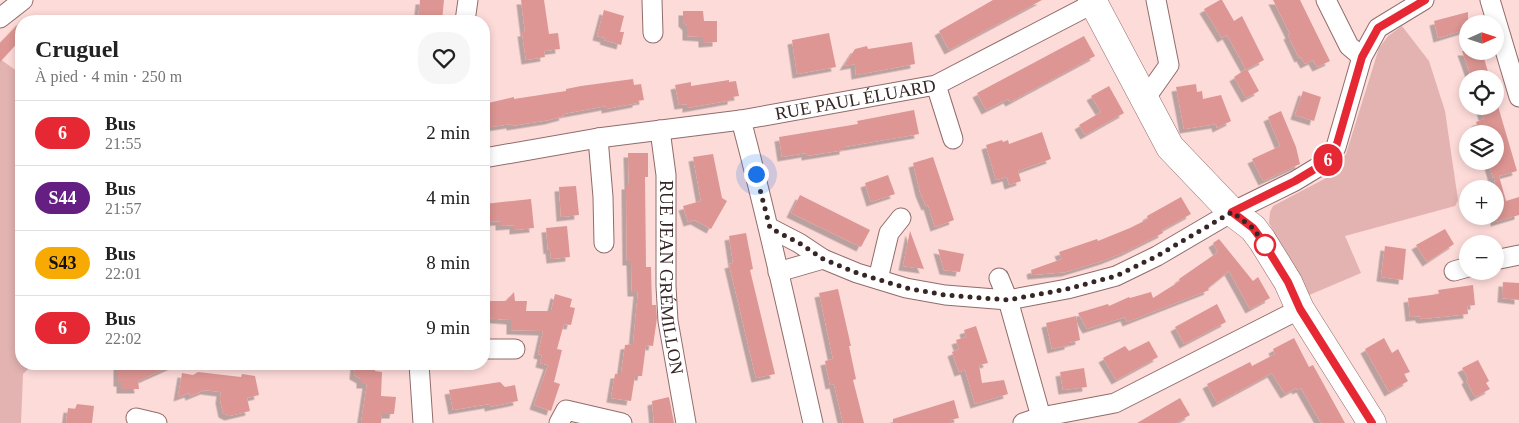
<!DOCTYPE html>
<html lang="fr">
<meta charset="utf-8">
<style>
body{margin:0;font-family:Georgia,serif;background:#f6f6f6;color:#222;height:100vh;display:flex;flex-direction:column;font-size:19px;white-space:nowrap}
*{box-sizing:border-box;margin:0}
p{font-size:16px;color:#767676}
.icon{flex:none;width:28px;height:28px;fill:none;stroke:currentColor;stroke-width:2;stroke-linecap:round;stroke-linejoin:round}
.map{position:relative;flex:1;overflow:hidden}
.side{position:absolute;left:15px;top:15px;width:475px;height:355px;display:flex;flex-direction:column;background:#fff;border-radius:20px;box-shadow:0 2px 8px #0003}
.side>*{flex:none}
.badge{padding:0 10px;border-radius:16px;font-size:18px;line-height:32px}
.needle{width:32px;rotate:87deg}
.fabs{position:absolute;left:1459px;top:15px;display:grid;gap:10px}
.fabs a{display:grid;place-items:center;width:45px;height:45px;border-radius:50%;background:#fff;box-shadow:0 2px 8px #0003;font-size:25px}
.you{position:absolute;width:25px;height:25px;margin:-12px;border:4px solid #fff;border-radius:50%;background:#1a73e8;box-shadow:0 0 0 8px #1a73e833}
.map>.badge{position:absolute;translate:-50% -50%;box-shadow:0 0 0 2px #fff}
.round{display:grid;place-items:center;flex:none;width:52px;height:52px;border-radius:20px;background:#f6f6f6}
.headline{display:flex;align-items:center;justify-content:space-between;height:85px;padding:0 20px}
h1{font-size:24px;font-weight:800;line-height:38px}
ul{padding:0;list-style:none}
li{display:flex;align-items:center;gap:15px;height:65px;padding:0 20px;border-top:1px solid #e0e0e0}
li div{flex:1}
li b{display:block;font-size:19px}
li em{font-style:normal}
li .badge{min-width:55px;font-weight:700;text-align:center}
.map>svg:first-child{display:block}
</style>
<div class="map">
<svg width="1519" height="423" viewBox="0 0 1519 423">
<defs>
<filter id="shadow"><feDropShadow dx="-4.5" dy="4.5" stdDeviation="0" flood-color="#0004"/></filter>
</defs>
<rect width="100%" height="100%" fill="#fddbd9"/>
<g fill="#e2b3b1">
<path d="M1402 26 1429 61 1445 111 1458 200 1455 206 1345 236 1361 273 1307 296 1269 223 1270 212 1273 206 1328 177 1346 154 1379 48 1388 36Z"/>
<path d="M0 59 21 74V364H33L23 374 21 423H0Z"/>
</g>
<g fill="#dd9693" filter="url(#shadow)">
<path d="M420 0H444L442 21H418Z"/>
<path d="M521 0H544L549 34 558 33 560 49 544 51 545 57 526 60 522 32H525Z"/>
<path d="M993 0H1042L949 50 939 31Z"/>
<path d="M1220 0H1222L1234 21 1242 16 1264 60 1247 69 1259 91 1246 98 1234 77 1246 69 1227 35 1222 38 1204 9Z"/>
<path d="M1273 0H1300L1330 61 1317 67 1313 60 1305 64 1301 57 1299 58 1288 35 1290 34Z"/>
<path d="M604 10 624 16 620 32H624L621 45 604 40 605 38 597 36Z"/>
<path d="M683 11H703L704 21H717V42L703 43V37L687 36V26L683 22Z"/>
<path d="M1468 12V29L1438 38 1434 21Z"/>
<path d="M21 21V39L0 62V43Z"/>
<path d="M829 33 836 67 797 74 792 40Z"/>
<path d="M1084 36 1095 56 1010 102 1008 99 986 110 977 93Z"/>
<path d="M912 42 915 64 856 75 855 64 844 66 855 49 867 46 868 49Z"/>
<path d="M1462 51H1482L1490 79H1472Z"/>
<path d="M633 79 634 85 641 84 644 100 637 101V103L606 109V106L563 114 564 116 549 120 511 126V124L484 128V104L514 97V99L566 91V89L581 86Z"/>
<path d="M729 80V82L736 81 739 96 732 97V100L687 108V104L679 105 675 85 691 82V86Z"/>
<path d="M1196 84 1197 92 1202 91 1203 99 1221 95 1231 121 1217 128 1216 124 1184 129 1176 87Z"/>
<path d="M1109 86 1124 113 1085 135 1079 125 1101 112 1091 96Z"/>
<path d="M1303 91 1321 97 1314 121 1295 115Z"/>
<path d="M1480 106H1498L1517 171 1499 176 1506 201 1519 197V215L1495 222V177L1493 178 1488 161H1495V134H1480L1476 122 1484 119Z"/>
<path d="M914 110 919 134 844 147V150L806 156V153L782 157 779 137 858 124 857 121Z"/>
<path d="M1281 111 1296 147 1300 164 1263 181 1252 159 1280 146 1268 117Z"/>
<path d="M1042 132 1051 159 1018 171 1021 181 1009 185 1007 177 996 180 986 145 1002 140 1003 142 1008 140 1009 144Z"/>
<path d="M628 153H648V177H645L646 267H651L652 305H656L657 318 653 346 646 345 642 376H635L631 401 611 398 615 374H621L625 345 633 344 638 292H632L631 261H627L626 185H629Z"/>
<path d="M713 154 722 198 727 201 711 229 695 220 688 222 683 206 701 201 693 157Z"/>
<path d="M933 157 954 220 935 227 928 205 926 206 920 192 913 163Z"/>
<path d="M888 175 895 194 871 202 865 183Z"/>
<path d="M576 186 579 215 561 217 559 187Z"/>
<path d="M800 195 870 230 861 247 791 213Z"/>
<path d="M1181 197 1191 214 1162 230 1163 233 1125 252 1105 260 1066 272 1032 275 1031 270 1062 259 1059 252 1097 239 1098 241 1130 228 1148 219 1147 216Z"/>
<path d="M531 199 534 228 514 230V225L500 226V221L484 222V204Z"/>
<path d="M567 226 570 257 551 259 550 249 548 250 546 228Z"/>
<path d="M1445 229 1454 244 1427 262 1416 245Z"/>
<path d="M910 231 924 269 903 266Z"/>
<path d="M746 233 753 269 750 270 775 374 756 378 729 264 733 263 729 236Z"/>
<path d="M1219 239 1253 281 1258 277 1270 298 1250 309 1229 271 1208 288 1209 290 1127 322 1125 317 1087 329 1078 313 1108 304 1109 306 1129 297 1130 298 1151 292 1153 298 1180 281 1179 279 1218 252 1213 243Z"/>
<path d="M1385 246 1406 249 1403 280 1381 277Z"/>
<path d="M938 249 964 254 960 272 944 270Z"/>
<path d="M1503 282 1519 283V300L1502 298Z"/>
<path d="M1473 285 1475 305 1467 306 1468 314 1423 319 1420 318V316L1410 317 1408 298 1439 294 1438 290Z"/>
<path d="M838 289 851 346H849L856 379 853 380 864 423H843L834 384 830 385 825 361 833 359 819 293Z"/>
<path d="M514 292 515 301H527L526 311H551L555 294 572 299 570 307 575 308 571 325 564 324 557 349 562 350 554 382 560 384 551 411 534 405 548 365 540 363 542 355 538 354 543 331 511 330V320L484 318V301H506Z"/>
<path d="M1217 304 1226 322 1184 344 1175 327Z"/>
<path d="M1076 316 1080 340 1069 343V345L1052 349 1046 323Z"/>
<path d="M976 326 988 363 979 365 982 383 1004 380 1008 394 975 404 965 370 959 372 952 352 959 349 956 340 966 337 964 330Z"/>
<path d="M1294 338 1309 367 1313 365 1345 423H1321L1301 388 1297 390 1296 388 1285 394 1272 373 1217 403 1207 384 1250 362 1252 366 1275 354 1273 349Z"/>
<path d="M1384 338 1392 353 1398 349 1410 372 1404 374 1408 381 1389 392 1365 349Z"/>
<path d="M1149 341 1158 357 1116 380 1103 358 1125 346 1129 351Z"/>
<path d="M1478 360 1489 381 1486 383 1490 389 1475 397 1466 380 1468 378 1462 368Z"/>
<path d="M118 364H176L138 381 139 389H121V382H118Z"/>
<path d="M355 364H375V371L382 372 381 396 396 397 394 414H382L381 423H361L367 384H361V379L354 375Z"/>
<path d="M1084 368 1087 387 1063 390 1060 372Z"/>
<path d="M198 372 241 377 242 374 255 376 259 395 247 398 250 411 229 416 223 413 220 399 221 392 205 390 190 396 189 393 178 397 182 373 193 375Z"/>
<path d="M500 382 505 387 515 385 518 401 489 407V404L453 410 449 390Z"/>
<path d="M669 397 674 423H654L652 401Z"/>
<path d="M1180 398 1190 415 1176 423H1137Z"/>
<path d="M954 400 959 418 950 420 951 423H893V419Z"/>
<path d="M77 404 94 406 92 423H66L68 408 75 409Z"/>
</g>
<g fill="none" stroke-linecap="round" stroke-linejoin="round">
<defs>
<g id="street">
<path d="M652 0 653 33"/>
<path d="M1326 0 1349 46 1362 57"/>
<path d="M1490 0 1519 97"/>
<path d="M0 18 23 0"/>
<path d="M465 21 468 0"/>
<path d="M936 85 953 139"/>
<path d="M1145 99 1169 65 1156 0"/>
<path d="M741 120C768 220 790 322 813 423"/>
<path id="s1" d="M660 130 666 175V286L668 321 686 423"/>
<path d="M598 138 603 197 604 243"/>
<path id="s2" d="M484 158 598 138 741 120 936 85 1094 3"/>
<path d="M770 228 799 243 823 259 857 273 906 288 945 295 1008 300 1067 289 1116 276 1157 256 1232 212 1295 181 1328 161 1336 147 1362 57 1378 28 1424 0"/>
<path d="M1495 260 1519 255"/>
<path d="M1454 271 1468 267"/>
<path d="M778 272 823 259"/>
<path d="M999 278 1008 300 1041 417"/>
<path d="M878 279 889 233 901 218"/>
<path d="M484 349H515"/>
<path d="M419 364 423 423"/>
<path d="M136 418 157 423"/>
<path d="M559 423 566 410 622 423"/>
<path d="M1023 423 1041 417 1115 403 1300 309"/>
</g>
<path id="secondary" d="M1092 0 1170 147 1232 212 1253 228 1262 240 1288 282 1300 309 1372 423"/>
</defs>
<use href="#street" stroke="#916c6a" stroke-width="21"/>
<use href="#secondary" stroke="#916c6a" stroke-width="29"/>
<use href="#street" stroke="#fff" stroke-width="19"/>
<use href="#secondary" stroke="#fff" stroke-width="28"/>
</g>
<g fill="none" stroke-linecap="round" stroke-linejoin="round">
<defs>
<path id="line" d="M1372 423 1300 309 1288 282 1262 240 1253 228 1232 212 1295 181 1328 161 1336 147 1362 57 1378 28 1425 0"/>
</defs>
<use href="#line" stroke="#fff" stroke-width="11"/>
<use href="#line" stroke="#e62834" stroke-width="8"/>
<path stroke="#362625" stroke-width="5" stroke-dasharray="0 9" d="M756 174 770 228 799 243 823 259 857 273 906 288 945 295 1008 300 1067 289 1116 276 1157 256 1232 212 1253 228 1265 245"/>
</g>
<circle fill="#fff" stroke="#e62834" stroke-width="2.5" cx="1265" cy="245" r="10"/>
<g text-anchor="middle" stroke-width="4" stroke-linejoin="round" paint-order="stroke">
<g font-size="18" fill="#362625" stroke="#fddbd9">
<text dy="6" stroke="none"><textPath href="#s2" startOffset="376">RUE PAUL ÉLUARD</textPath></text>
<text dy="6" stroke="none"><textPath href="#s1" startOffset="148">RUE JEAN GRÉMILLON</textPath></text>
</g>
</g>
</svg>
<div class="fabs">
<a><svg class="needle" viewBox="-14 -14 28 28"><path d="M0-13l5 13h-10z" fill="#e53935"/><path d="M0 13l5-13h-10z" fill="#767676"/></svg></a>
<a><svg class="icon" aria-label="locate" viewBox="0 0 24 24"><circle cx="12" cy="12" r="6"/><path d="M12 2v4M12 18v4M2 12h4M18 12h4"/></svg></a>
<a><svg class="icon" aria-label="layers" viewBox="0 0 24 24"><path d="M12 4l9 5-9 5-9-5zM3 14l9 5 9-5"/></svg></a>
<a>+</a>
<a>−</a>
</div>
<div class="you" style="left:756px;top:174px"></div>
<b class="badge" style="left:1328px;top:160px;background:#e62834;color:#fff">6</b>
<section class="side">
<div class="headline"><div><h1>Cruguel</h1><p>À pied · 4 min · 250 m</p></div><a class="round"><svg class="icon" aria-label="heart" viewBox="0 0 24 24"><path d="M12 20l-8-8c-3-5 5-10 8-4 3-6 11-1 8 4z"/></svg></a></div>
<ul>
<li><span class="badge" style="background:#e62834;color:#fff">6</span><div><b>Bus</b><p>21:55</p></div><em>2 min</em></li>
<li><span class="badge" style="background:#651f82;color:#fff">S44</span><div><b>Bus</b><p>21:57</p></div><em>4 min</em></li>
<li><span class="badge" style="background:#f8aa04;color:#111">S43</span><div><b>Bus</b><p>22:01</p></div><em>8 min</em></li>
<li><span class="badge" style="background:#e62834;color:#fff">6</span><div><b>Bus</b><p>22:02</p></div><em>9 min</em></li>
</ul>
</section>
</div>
